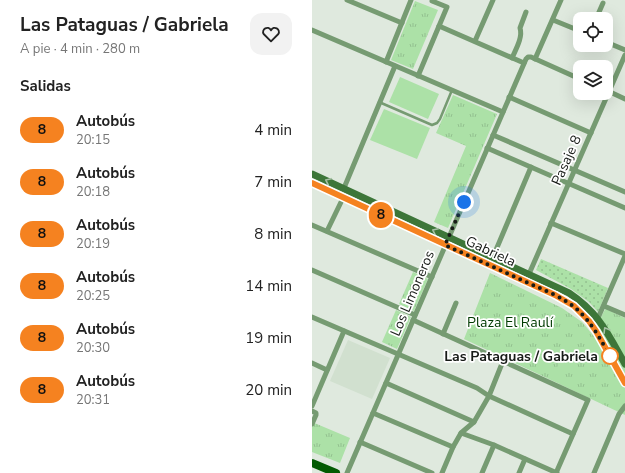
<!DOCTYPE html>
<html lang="es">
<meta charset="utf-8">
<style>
body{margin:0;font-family:"Nunito Sans",sans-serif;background:#f2f2f2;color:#222;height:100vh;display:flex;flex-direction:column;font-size:15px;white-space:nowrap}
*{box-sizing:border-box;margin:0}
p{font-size:13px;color:#767676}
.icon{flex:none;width:22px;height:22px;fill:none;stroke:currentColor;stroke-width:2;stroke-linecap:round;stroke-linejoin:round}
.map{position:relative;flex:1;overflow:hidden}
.sheet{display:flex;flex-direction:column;background:#fff;width:312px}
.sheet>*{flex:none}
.badge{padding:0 8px;border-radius:13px;font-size:14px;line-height:26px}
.fabs{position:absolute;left:261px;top:12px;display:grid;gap:8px}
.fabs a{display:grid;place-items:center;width:40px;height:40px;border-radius:8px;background:#fff;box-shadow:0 4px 16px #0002;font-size:20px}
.you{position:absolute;width:20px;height:20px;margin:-10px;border:3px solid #fff;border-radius:50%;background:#1a73e8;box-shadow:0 0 0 6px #1a73e833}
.map>.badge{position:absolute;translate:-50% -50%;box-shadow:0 0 0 2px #fff}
h2{padding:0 20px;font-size:15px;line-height:36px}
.round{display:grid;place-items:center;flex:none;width:42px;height:42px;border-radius:12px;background:#f2f2f2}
.summary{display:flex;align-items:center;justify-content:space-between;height:68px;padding:0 20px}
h1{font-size:19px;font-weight:700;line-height:30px}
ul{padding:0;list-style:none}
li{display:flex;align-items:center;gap:12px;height:52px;padding:0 20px}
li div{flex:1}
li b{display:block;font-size:15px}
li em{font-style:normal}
li .badge{min-width:44px;font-weight:700;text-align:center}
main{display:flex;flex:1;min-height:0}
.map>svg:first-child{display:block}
</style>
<main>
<section class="sheet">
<div class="summary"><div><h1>Las Pataguas / Gabriela</h1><p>A pie · 4 min · 280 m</p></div><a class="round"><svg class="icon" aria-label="heart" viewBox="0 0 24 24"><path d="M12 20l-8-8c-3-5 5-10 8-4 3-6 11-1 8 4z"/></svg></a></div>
<h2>Salidas</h2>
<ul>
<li><span class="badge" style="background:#f58220;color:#111">8</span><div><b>Autobús</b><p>20:15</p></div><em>4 min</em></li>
<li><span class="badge" style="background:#f58220;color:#111">8</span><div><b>Autobús</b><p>20:18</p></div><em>7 min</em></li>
<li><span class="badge" style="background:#f58220;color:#111">8</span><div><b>Autobús</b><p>20:19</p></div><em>8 min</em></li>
<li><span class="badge" style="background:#f58220;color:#111">8</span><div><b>Autobús</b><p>20:25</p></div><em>14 min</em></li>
<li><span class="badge" style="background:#f58220;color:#111">8</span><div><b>Autobús</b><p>20:30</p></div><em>19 min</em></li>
<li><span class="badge" style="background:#f58220;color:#111">8</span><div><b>Autobús</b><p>20:31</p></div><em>20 min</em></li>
</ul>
</section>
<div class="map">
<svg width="313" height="473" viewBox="0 0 313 473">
<defs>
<pattern id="grass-dots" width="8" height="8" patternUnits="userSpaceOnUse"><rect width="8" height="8" fill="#ace1a7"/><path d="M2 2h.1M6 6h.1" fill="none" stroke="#93c08f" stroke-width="1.8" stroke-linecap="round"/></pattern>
<pattern id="park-tufts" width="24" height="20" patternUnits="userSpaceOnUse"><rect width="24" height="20" fill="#ace1a7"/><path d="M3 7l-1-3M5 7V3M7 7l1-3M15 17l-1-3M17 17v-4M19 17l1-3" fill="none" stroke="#93c08f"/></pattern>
</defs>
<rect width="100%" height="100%" fill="#dfe9de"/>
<path fill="#d1e0cf" d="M36 340 78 358 60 399 18 381Z"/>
<path fill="url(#grass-dots)" d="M229 259 296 288 286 312 277 302 259 289 224 270Z"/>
<g fill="url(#park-tufts)">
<path d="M103 1 126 10 101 69 79 60Z"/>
<path d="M141 95 185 114 136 228 122 222 154 146 124 133Z"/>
<path d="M101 272 116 279 102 311 87 304Z"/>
<path d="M178 273 250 308 270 322 281 335 292 311 294 309 313 318V415L152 339Z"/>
<path d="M84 310 99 317 85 349 70 342Z"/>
<path d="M0 422 38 438 28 463 0 452Z"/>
</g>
<g fill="#ace1a7">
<path d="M88 77 127 94 116 119 77 102Z"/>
<path d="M72 109 118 128 105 159 58 140Z"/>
<path d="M255 344 268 350 258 373 245 368Z"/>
</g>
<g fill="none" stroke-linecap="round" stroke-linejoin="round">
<path stroke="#769b72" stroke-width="2.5" d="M67 102 120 125 125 123 128 119 140 90"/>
<g stroke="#769b72" stroke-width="5">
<path d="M35 0 90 23"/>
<path d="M284 19 291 3"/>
<path d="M241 20 268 31"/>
<path d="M127 26 212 63"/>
<path d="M0 30 191 112"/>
<path d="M163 41 181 0"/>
<path d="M294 42 313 50"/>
<path d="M200 58C204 49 211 37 208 28L214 12"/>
<path d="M223 59 249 0"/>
<path d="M74 62 99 0"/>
<path d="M106 76 135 7 120 1"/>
<path d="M296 91 313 99"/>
<path d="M197 97 279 133"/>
<path d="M181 135 313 192"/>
<path d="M175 148 313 208"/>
<path d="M32 188 83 66"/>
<path d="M239 223 313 254"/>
<path d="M0 225 120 277"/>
<path d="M15 231 31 198"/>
<path d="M181 257 219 167"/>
<path d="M0 270 103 315"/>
<path d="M217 274 313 55"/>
<path d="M292 306 313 315"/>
<path d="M0 317 165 388 177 396 261 434"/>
<path d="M286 318 313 256"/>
<path d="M101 320 276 400 244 473"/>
<path d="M131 334 144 303"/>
<path d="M0 363 15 370"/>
<path d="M74 383 162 422"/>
<path d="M0 406 32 331"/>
<path d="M0 411 4 413V415L0 424"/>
<path d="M61 413 141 447"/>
<path d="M149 433 182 445 245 473"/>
<path d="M48 442 120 473"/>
<path d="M35 473 214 59 216 57H219L268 79"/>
<path d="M130 473 141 447 149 433 162 422 177 396 191 361"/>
<path d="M170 473 182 445"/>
<path d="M207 473 213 459"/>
<path d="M282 473 307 414 313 406"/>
</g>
<g stroke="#3d7639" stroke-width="7">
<path d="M0 174 257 293C287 313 296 334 313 364"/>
<path d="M0 183 243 295 262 306 277 321 284 331 313 383"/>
</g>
<path stroke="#035b02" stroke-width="8" d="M0 463 24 473"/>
</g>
<defs><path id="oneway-chevron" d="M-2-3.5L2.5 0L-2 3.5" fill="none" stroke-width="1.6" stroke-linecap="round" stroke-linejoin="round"/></defs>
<g stroke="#a8c1a6">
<use href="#oneway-chevron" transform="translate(16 181) rotate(-155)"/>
<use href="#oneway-chevron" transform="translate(123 231) rotate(-155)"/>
<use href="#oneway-chevron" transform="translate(294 330) rotate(-121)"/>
</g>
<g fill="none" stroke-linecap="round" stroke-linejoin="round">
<defs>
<path id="line" d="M0 183 243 295 262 306 277 321 284 331 313 383"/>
</defs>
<use href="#line" stroke="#fff" stroke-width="9"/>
<use href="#line" stroke="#f58220" stroke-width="6"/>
<path stroke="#171b17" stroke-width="4" stroke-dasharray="0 7.2" d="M152 202 133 245 243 295C273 310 282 328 298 356"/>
</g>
<circle fill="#fff" stroke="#f58220" stroke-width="2" cx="298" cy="356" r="8"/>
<g text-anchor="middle" stroke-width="3.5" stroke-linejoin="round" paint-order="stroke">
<g font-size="14" fill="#171b17" stroke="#fff">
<text transform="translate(254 160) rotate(-66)" y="5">Pasaje 8</text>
<text transform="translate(179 251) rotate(25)" y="5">Gabriela</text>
<text transform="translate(100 293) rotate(-67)" y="5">Los Limoneros</text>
</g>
<g font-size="14" fill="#003b00" stroke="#fff">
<text x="198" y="327">Plaza El Raulí</text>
</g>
<g font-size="14" font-weight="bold" fill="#171b17" stroke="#fff" text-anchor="end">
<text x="286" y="361">Las Pataguas / Gabriela</text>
</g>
</g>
</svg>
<div class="fabs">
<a><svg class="icon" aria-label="locate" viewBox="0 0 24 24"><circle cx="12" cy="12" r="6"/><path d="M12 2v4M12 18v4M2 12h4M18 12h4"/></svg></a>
<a><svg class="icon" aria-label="layers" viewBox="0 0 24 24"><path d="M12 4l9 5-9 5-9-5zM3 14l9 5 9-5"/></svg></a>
</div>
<div class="you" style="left:152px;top:202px"></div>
<b class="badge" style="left:69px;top:215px;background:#f58220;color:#111">8</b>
</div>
</main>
